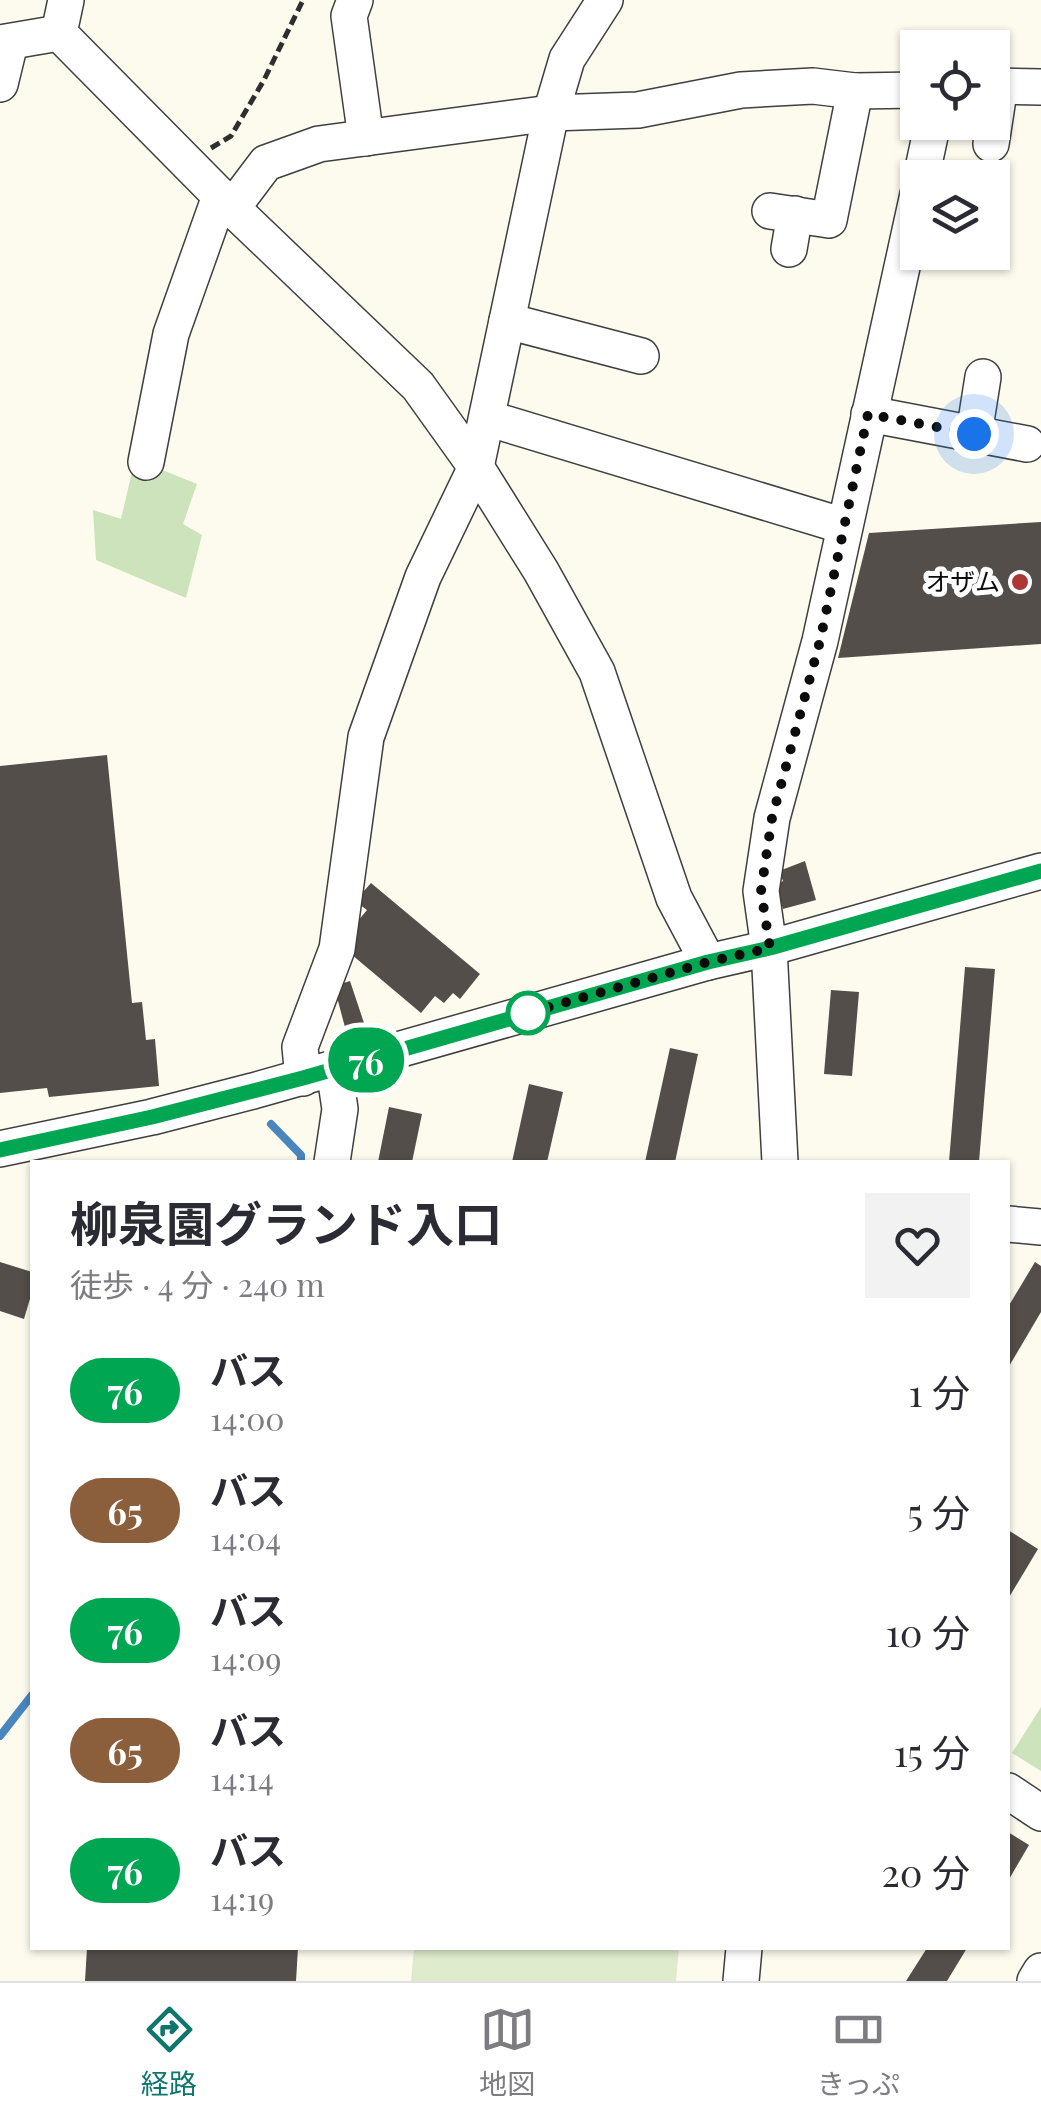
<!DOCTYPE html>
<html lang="ja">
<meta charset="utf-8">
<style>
body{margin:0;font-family:"Playfair Display","Noto Sans JP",serif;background:#f2f2f3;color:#2b2b33;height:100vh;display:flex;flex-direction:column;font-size:38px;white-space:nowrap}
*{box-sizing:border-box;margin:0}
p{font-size:32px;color:#7c7c81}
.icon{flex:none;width:55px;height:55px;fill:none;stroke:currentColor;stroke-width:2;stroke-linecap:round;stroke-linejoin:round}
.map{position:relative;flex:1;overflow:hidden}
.sheet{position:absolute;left:30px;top:1160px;width:980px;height:790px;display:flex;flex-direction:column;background:#fff;border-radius:0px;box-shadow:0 2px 8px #0004}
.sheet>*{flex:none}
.badge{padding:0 20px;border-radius:32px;font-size:35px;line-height:65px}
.controls{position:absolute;left:900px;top:30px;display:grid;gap:20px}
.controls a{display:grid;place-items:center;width:110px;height:110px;border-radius:0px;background:#fff;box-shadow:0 2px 8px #0004;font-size:50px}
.you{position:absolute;width:50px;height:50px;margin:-25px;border:8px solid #fff;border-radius:50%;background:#1a73e8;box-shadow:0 0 0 15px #1a73e833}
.map>.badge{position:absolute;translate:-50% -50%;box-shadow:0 0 0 5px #fff}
.round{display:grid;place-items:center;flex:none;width:105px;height:105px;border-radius:0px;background:#f2f2f3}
.overview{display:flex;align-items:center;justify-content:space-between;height:170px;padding:0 40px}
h1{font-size:48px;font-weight:700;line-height:75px}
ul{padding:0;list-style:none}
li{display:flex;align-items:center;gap:30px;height:120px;padding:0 40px}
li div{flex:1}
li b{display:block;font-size:38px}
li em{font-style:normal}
li .badge{min-width:110px;font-weight:700;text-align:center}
.dock{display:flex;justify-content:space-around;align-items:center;height:140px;border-top:2px solid #e1e1e2;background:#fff;font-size:28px;color:#7c7c81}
.dock a{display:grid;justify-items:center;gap:5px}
.dock .current{color:#0f766e}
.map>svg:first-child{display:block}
</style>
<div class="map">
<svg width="1041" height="1981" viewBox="0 0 1041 1981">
<rect width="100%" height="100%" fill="#fdfbee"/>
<g fill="#cde3bb">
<path d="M135 459 197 484 183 524 202 535 186 598 96 560 93 510 121 519Z"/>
<path d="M1041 1707V1771L1012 1753Z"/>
</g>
<path fill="#deebcc" d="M414 1948H679L676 1981H411Z"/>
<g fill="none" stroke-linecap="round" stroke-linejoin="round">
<g stroke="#4886bd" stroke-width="8">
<path d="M271 1124 301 1155V1162"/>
<path d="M0 1736 32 1695"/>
</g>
</g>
<g fill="#534e4a">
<path d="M1041 522V644L838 658 869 533Z"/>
<path d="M107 755 132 1003 142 1002 146 1040 155 1039 159 1086 49 1097 47 1088 0 1093V766Z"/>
<path d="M805 861 816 900 783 909 776 886 783 881 779 871Z"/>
<path d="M371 883 480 974 460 999 453 993 444 1003 435 996 421 1013 345 949 357 935 352 928 367 910 355 901Z"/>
<path d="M965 967 995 969 979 1162H949Z"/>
<path d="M350 981 365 1026 346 1031 334 986Z"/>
<path d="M831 990 859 992 852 1076 824 1074Z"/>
<path d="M670 1048 698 1054 675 1162H645Z"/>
<path d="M529 1084 563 1092 547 1162H512Z"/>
<path d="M389 1107 422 1114 412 1162H378Z"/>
<path d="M0 1262 32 1272V1292L24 1319 0 1311Z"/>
<path d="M1035 1262 1041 1266V1312L1008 1368V1307Z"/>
<path d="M1008 1530 1038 1549 1008 1599Z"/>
<path d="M1008 1832 1029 1845 1008 1881Z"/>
<path d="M87 1948H298L296 1981H85Z"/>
<path d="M927 1948H967L947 1981H906Z"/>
</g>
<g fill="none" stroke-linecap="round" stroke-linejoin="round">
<defs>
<g id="minor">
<path d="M66 0 59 33 232 208 418 386 476 467 541 571 597 672 674 898 708 962"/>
<path d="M355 0 349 16 366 138"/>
<path d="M0 43 59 33"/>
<path d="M0 84 10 43"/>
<path d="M992 86 1041 87"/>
<path d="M991 144 1000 85"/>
<path d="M921 178 933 122"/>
<path d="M232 208 266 163 319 144 551 113 638 110 741 90 813 86 855 91 918 90"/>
<path d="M770 211 829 220 855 91"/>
<path d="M789 249 795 214"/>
<path d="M507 321 641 356"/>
<path d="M869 414 1027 444"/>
<path d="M487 418 844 526"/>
<path d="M974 434 983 377"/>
<path d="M146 462 171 334 220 196"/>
<path d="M303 1078 300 1047 337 949 366 737 423 577 476 467 551 113 567 59 605 0"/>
<path d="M0 1149 152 1117 253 1091 708 962 769 948 1041 871"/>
<path d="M332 1162 340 1109 334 1069"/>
<path d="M780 1162 769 948 761 891 772 818 820 641 918 194"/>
<path d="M1008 1224 1041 1227"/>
<path d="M1008 1791 1041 1813"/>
<path d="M741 1981 744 1948"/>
<path d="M1035 1981 1041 1971"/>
</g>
</defs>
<use href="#minor" stroke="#3f3f3f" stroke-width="38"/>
<path stroke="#2e2e2e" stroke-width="5" stroke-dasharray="10 5" stroke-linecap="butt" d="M211 148 231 136 264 80 303 0"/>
<use href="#minor" stroke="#fff" stroke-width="35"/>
</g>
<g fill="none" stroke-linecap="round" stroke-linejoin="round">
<defs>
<path id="line" d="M0 1150 152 1117 303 1078 708 962 770 948 1041 871"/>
</defs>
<use href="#line" stroke="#fff" stroke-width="22"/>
<use href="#line" stroke="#00a651" stroke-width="15"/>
<path stroke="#0c0c0c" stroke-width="10" stroke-dasharray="0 18" d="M528 1013 521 1015 708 962 770 948 761 891 772 818 820 641 868 414 974 434"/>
</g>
<circle fill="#ab3835" stroke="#fff" stroke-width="4" cx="1020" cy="582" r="10"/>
<circle fill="#fff" stroke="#00a651" stroke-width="5" cx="528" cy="1013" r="20"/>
<g text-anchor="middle" stroke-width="10" stroke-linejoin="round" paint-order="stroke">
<g font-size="25" fill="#0c0c0c" stroke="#fff" text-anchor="end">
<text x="1000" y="591">オザム</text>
</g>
</g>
</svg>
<div class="controls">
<a><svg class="icon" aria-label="locate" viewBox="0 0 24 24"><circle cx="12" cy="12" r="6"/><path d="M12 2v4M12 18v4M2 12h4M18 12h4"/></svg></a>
<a><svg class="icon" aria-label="layers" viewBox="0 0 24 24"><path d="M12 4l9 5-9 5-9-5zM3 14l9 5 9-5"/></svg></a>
</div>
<div class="you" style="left:974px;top:434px"></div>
<b class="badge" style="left:366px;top:1060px;background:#00a651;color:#fff">76</b>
<section class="sheet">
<div class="overview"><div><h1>柳泉園グランド入口</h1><p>徒歩 · 4 分 · 240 m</p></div><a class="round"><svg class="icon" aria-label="heart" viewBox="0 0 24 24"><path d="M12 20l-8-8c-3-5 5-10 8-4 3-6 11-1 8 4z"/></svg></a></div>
<ul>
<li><span class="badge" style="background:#00a651;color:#fff">76</span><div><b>バス</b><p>14:00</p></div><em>1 分</em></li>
<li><span class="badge" style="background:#8b5e3c;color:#fff">65</span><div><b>バス</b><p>14:04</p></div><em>5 分</em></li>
<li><span class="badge" style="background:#00a651;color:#fff">76</span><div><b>バス</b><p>14:09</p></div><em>10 分</em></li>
<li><span class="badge" style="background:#8b5e3c;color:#fff">65</span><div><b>バス</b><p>14:14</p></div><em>15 分</em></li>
<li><span class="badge" style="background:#00a651;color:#fff">76</span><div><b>バス</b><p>14:19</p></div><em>20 分</em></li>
</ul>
</section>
</div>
<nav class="dock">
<a class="current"><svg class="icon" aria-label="directions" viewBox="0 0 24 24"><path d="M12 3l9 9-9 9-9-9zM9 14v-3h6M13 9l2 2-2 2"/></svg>経路</a>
<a><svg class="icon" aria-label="map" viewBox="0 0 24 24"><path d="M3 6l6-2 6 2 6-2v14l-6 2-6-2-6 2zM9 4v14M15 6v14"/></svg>地図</a>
<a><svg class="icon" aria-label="tickets" viewBox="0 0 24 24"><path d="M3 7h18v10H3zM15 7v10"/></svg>きっぷ</a>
</nav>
